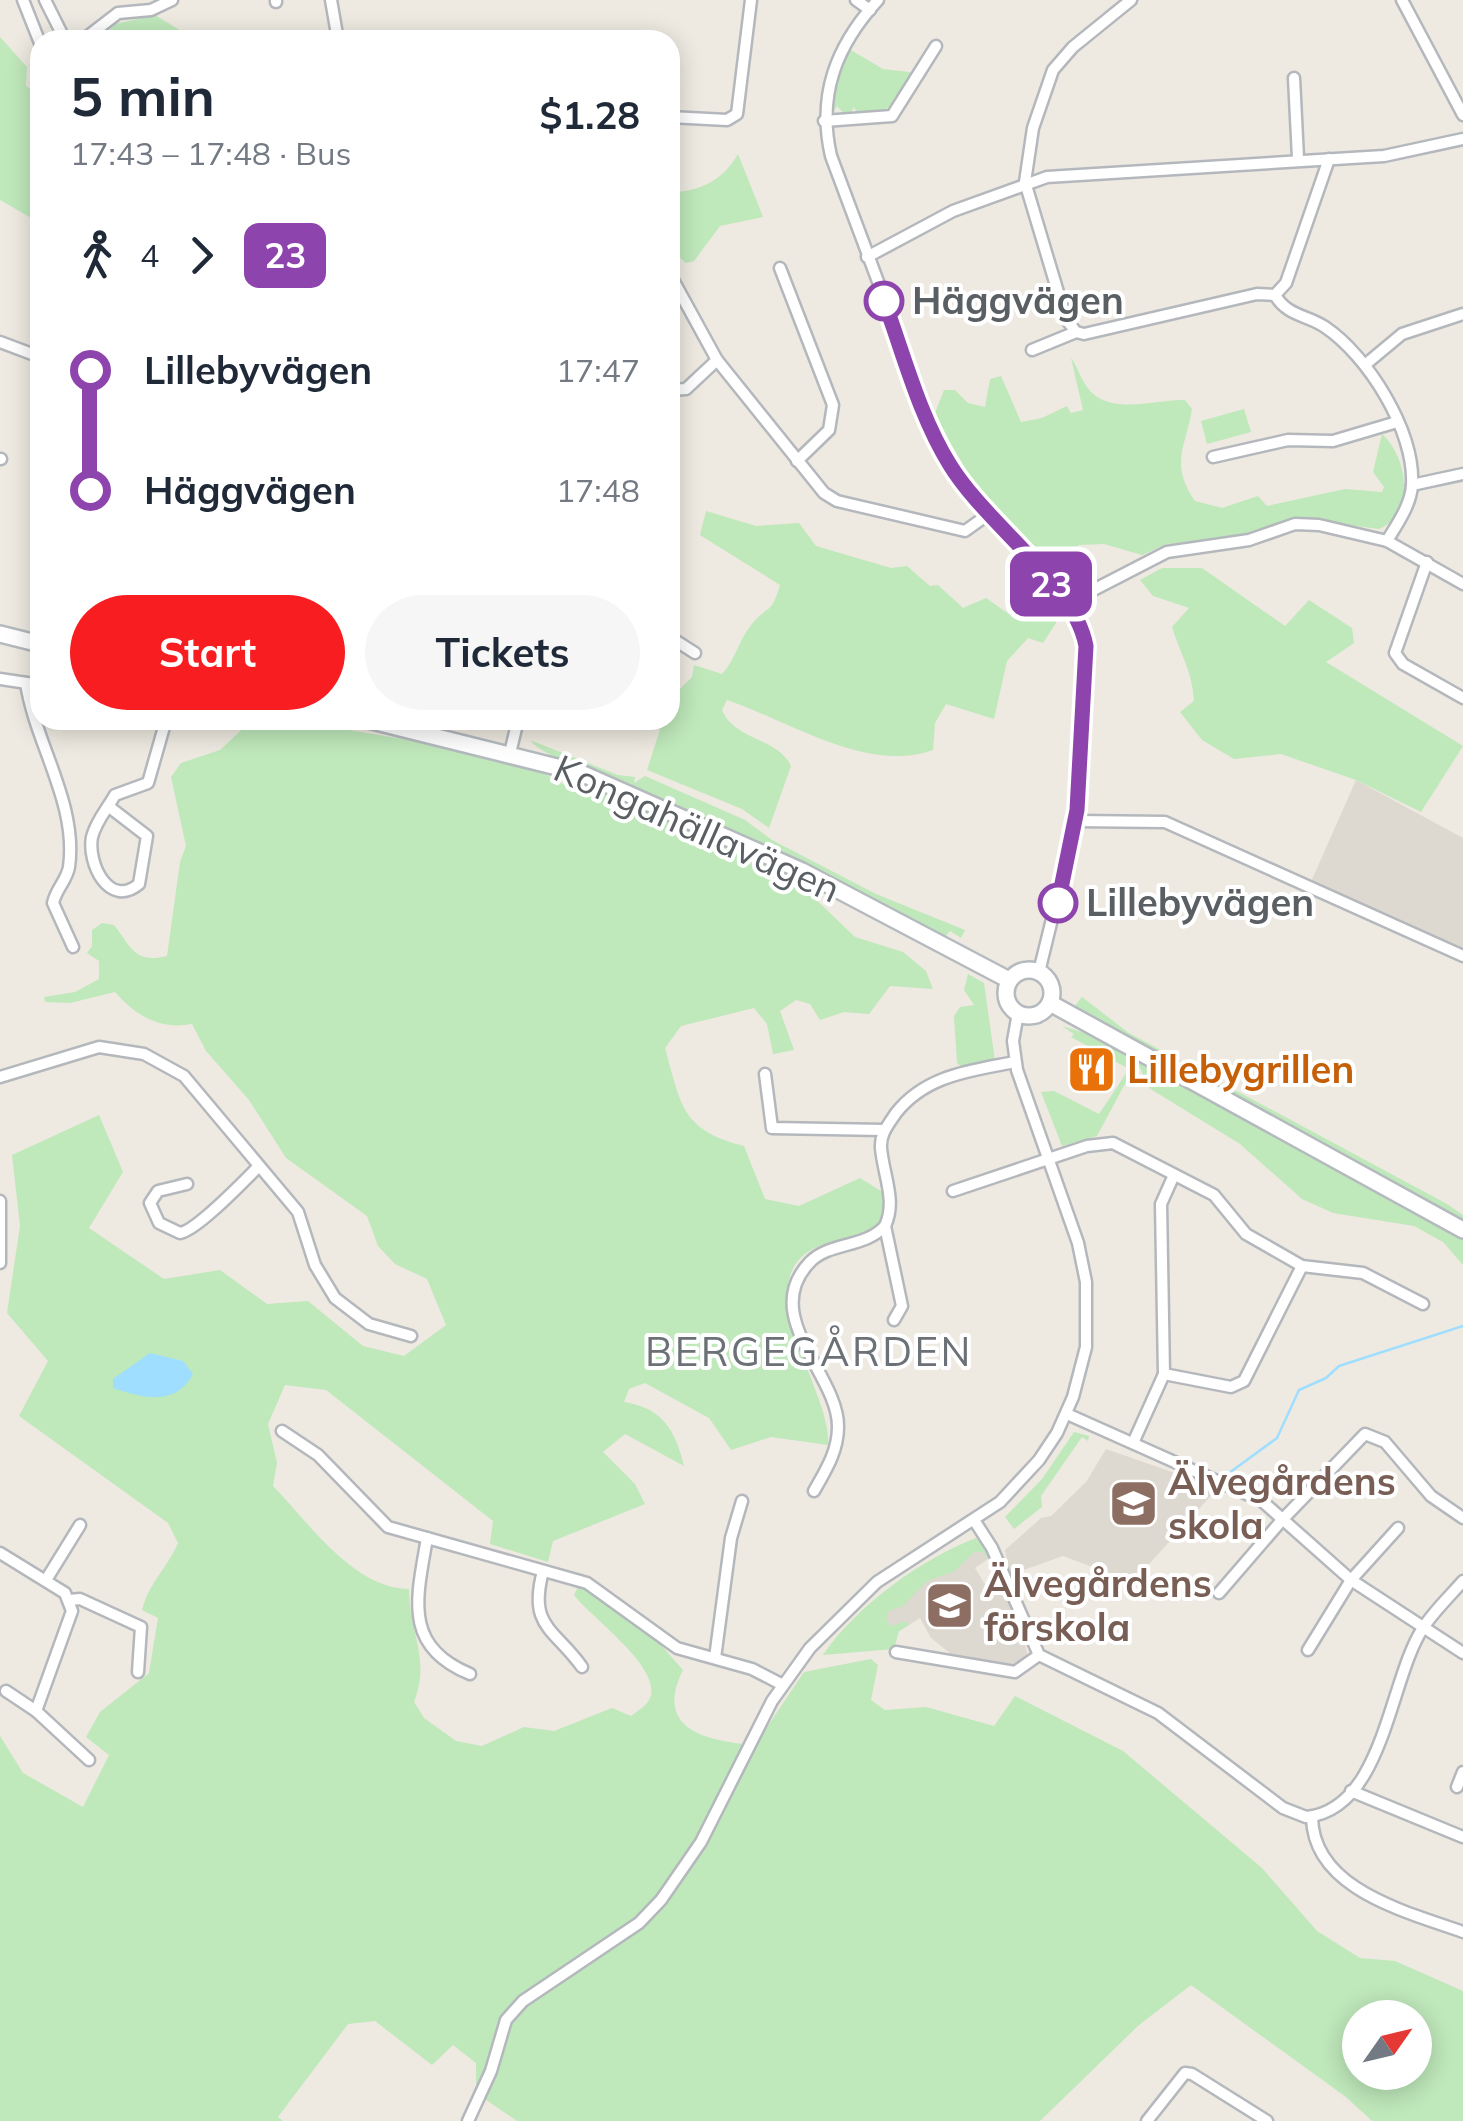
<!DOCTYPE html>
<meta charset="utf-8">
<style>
body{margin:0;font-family:Mulish,sans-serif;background:#f6f6f7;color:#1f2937;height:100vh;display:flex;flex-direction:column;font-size:38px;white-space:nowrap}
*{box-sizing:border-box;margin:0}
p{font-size:32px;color:#747a83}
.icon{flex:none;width:55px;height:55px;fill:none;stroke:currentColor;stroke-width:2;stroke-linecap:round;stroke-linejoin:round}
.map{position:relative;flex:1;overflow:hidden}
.panel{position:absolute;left:30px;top:30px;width:650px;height:700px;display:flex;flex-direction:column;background:#fff;border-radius:30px;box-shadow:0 5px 25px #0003}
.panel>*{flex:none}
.badge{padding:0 20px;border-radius:15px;font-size:35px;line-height:65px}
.needle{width:65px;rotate:56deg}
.controls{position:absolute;left:1342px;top:2000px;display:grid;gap:20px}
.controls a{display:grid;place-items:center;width:90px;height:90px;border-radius:50%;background:#fff;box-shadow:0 5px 25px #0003;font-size:50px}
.map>.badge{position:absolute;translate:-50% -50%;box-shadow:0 0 0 5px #fff}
.legs{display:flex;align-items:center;gap:15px;height:110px;padding:0 40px;font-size:32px}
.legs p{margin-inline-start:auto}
.summary{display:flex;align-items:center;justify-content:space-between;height:170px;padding:0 40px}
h1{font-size:55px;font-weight:700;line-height:75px}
.primary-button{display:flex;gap:20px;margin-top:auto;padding:20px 40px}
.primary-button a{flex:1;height:115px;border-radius:60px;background:#f81d21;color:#fff;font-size:40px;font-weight:700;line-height:115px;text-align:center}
.primary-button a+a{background:#f6f6f7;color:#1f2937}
ul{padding:0 40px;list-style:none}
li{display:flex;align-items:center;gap:35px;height:120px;font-size:38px}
li i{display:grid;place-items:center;width:15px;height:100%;margin:0 12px;background:currentColor}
li i::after{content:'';width:25px;height:25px;margin:-12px;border:8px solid;border-radius:50%;background:#fff}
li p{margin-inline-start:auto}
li:first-child i{background:linear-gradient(#0000 50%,currentColor 0)}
li:last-child i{background:linear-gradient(currentColor 50%,#0000 0)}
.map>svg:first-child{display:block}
</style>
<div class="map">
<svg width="1463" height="2121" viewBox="0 0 1463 2121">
<rect width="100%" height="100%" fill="#eeeae1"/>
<g fill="#ded9d0">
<path d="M1356 780 1463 838V961L1306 893Z"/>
<path d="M1106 1449 1218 1488 1141 1573 1114 1575 1063 1556 1010 1575 1005 1550 1041 1518 1051 1516 1086 1482Z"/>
<path d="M984 1544 988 1559 975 1568 991 1594 1000 1590 1006 1594 1027 1651 1026 1661 1017 1667 956 1658 931 1638 920 1618 899 1631 859 1630 917 1582Z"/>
</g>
<g fill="#bfe8bb" fill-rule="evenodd">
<path d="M155 15 196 40H100L115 24Z"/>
<path d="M0 37 27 67 26 86 40 95V223L0 200Z"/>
<path d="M849 49 883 69 918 73C902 99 890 114 859 117L854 107 848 118 837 106 832 114 836 81Z"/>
<path d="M738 154 763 217 720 226 694 261 686 263 679 257 678 245 670 234V192C701 192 724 179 738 154Z"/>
<path d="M1071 358C1078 367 1080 378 1087 387 1108 417 1155 399 1185 400L1192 409C1186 447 1169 463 1195 501L1222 508 1258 496 1267 506 1345 489 1382 492 1384 487 1373 472 1382 434C1406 455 1418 513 1379 529L1295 518 1231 538 1167 544 1142 555 1104 544 1079 545 1070 552 1069 564 1081 569 1076 579 1066 580C1014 552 960 465 935 413L944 390H955L968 403 985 407 990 379 1001 376 1021 422 1042 418 1067 406 1071 413 1083 410Z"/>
<path d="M1244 409 1251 432 1207 444 1201 421Z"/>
<path d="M706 511 756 526 799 523 816 546 891 568 907 566 930 586 938 585 963 608 986 598 1009 614 1029 620 1044 596 1053 605 1056 623 1043 643 1028 638 1007 661 994 719 946 704 935 723 933 750C867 774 789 721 727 700L722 710C734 740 778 738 791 766L769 828 742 809 647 770 663 720H670V699L692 677 694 665 722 674C736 659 739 639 752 624 768 604 771 616 780 585L700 535Z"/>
<path d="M1162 568H1202L1285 626 1309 600 1352 628 1354 643 1326 662 1463 746 1421 812 1356 780 1281 754 1234 759 1202 740 1180 712 1194 701C1192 670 1181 656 1172 627L1189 608 1153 596 1140 580Z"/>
<path d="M252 720 325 726 474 751 534 768 567 786 587 785 624 802 656 809 757 857 806 890 855 937 903 952 926 971 933 989 890 986 869 1014 844 1012 820 1020 810 1004 796 1000 780 1011 794 1050 773 1054 767 1024 754 1008 681 1026 665 1048C681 1105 681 1130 744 1146L765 1199 799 1206 860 1178 884 1193 885 1216 877 1230C858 1237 835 1239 817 1247 743 1280 833 1393 828 1445L771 1437 731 1450 709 1418 645 1383 629 1389 624 1402C662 1408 675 1429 684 1466L625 1434 603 1452 635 1484 645 1504 553 1541 548 1562 490 1544 493 1521 326 1390 285 1385 268 1424 277 1463 273 1486C308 1522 354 1589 409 1589 409 1633 431 1658 414 1702L424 1718 456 1741 482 1746 524 1727 554 1731 612 1708 631 1716C636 1712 646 1706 649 1700 666 1670 590 1617 574 1595L579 1585 660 1644 683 1670C653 1730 707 1741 755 1745L804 1672 871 1659 878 1665 871 1700 885 1710 926 1707 994 1726 1015 1696 1123 1751 1262 1868 1317 1931 1360 1958 1395 1961 1463 1991V2121H1372L1346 2097 1191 1985 1139 2025 1040 2121H517L476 2093V2063L453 2045 432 2065 375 2021 348 2024 278 2117 283 2121H0V1736L23 1773 83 1807 109 1755 86 1737 100 1712 149 1673 158 1618 142 1610C150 1581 166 1570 178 1543L168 1523 19 1416 48 1361 7 1313 20 1226 12 1155 99 1115 123 1172 89 1228 164 1279 220 1270 267 1304 308 1301 363 1346 404 1356 446 1325 427 1279 395 1264 378 1246 367 1216 286 1158 249 1100 206 1051 192 1024C160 1030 136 1016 115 992L70 1003 45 1002 44 997 75 992 99 979V961L87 953 92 946V930L102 923 114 925C131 947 135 964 167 956L180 862 186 846 171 777 181 763 220 750ZM1360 2018H1415V2072H1360Z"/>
<path d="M530 740 618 775 635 777 634 783 645 776 745 820 772 840 876 894 965 930 961 938 950 931 946 936 924 928C819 874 714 821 606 774 584 764 545 759 530 740Z"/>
<path d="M968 974 984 983 995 1061 963 1068 957 1063 954 1016 960 1007 974 1005 964 990Z"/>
<path d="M1082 997 1129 1033 1447 1204 1463 1215V1222L1086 1016 1074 1007Z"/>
<path d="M1062 1026 1085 1033 1132 1058 1134 1067 1097 1136 1062 1146 1041 1092 1054 1091 1099 1114 1129 1069 1071 1037 1074 1034Z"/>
<path d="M1135 1057 1463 1236V1265L1443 1242 1414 1226 1333 1213 1302 1199 1240 1144 1149 1088Z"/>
<path d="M1074 1432 1089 1436 1088 1441 1082 1437 1041 1496 1042 1507 1014 1529 1005 1517 1042 1479Z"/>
<path d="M976 1538 991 1553 988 1559 983 1552H974L955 1571 927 1581 903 1606 889 1611 886 1620 891 1626 906 1621 909 1625 899 1631 894 1649 823 1655C855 1607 921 1559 976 1538Z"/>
</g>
<path fill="#a0deff" d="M150 1353 183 1361 193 1374C175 1407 143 1398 113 1388V1379Z"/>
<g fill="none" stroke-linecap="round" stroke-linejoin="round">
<path stroke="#a0deff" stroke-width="2.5" d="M1229 1473 1277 1438 1299 1390 1326 1378 1339 1366 1463 1326"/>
<defs>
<g id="street">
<path d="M23 0 40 43"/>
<path d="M45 0 65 40"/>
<path d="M276 0V2"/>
<path d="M331 0 338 40"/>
<path d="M856 0 870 10"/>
<path d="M878 0C836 46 817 95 831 156L941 450 986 516 1070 602 1083 626 1086 646 1076 821 1039 972"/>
<path d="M1131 0 1073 47 1053 70 1033 128 1025 182 1066 319 1076 332 1084 334 1257 294 1275 295"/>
<path d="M1402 0 1463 115"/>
<path d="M83 40 118 13 151 10 172 0"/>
<path d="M1294 78 1298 158"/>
<path d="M670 117 727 120 737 114 751 0"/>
<path d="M824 121 892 116 936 46"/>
<path d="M867 257 953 211 1047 177 1384 156 1463 139"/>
<path d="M780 268 833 405 829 430 797 461"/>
<path d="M672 278 717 360"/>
<path d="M1275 295C1287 316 1307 315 1325 327 1368 356 1415 431 1412 485 1411 505 1397 524 1387 541"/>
<path d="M1275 295 1286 283 1329 159"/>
<path d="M0 342 40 357"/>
<path d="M1032 350 1076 332"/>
<path d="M1366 364 1402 334 1463 314"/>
<path d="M670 390 686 389 717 360 824 493 837 501 965 531 986 516"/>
<path d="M1213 457 1288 440 1333 441 1397 422"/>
<path d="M0 459H1"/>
<path d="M1412 485 1463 474"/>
<path d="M1427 562 1395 653 1403 664 1463 698"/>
<path d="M1070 602 1167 552 1249 540 1295 524 1319 525 1387 541 1463 584"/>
<path d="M670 637 695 653"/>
<path d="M0 679 40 685"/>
<path d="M26 683C35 743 78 804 69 867 67 880 56 889 53 903L73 947"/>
<path d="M510 753 518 720"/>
<path d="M108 806 147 836 139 884C109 909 87 863 92 837 96 821 107 809 115 795L148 783 166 720"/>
<path d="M1076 821 1165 822 1463 956"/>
<path d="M765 1074 772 1128 884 1130"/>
<path d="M0 1077 99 1047 144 1054 184 1076 298 1212 315 1265 335 1298 369 1324 411 1336"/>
<path d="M187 1184 158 1191 150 1203 159 1223 180 1233C197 1230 242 1183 257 1168"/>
<path d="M953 1191 1087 1146 1113 1143 1214 1195 1246 1234 1302 1266 1363 1273 1423 1304"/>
<path d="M0 1201V1263"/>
<path d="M885 1226 902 1306 894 1320"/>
<path d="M1164 1374 1161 1204 1174 1175"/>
<path d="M1067 1414 1262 1501 1351 1580 1463 1653"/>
<path d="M282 1431 318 1455 388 1527 587 1583 677 1648 752 1669 781 1684"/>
<path d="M1133 1443 1164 1374 1231 1387 1244 1381 1302 1266"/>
<path d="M814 1491C826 1470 838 1451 838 1427 839 1375 758 1316 810 1262 829 1242 865 1248 885 1226 897 1201 883 1174 881 1148 880 1134 888 1125 896 1113 926 1075 970 1071 1015 1062"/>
<path d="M974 1520 992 1548 1039 1655 1158 1713 1283 1808 1306 1817C1384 1810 1389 1679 1423 1628 1434 1611 1450 1596 1463 1581"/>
<path d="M427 1538C417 1597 402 1646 470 1674"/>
<path d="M0 1553 65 1593 72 1611 36 1711"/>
<path d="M543 1571C528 1627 554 1628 582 1667"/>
<path d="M46 1580 80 1525"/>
<path d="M1219 1593 1282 1520 1365 1434 1385 1442 1431 1496 1463 1518"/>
<path d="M70 1600 80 1599 141 1627 138 1672"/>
<path d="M1308 1650 1351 1580 1398 1528"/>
<path d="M896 1652 1015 1672 1039 1655"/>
<path d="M715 1658 731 1538 742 1501"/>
<path d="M6 1691 36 1711 89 1760"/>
<path d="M1457 1787 1463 1772"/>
<path d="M1351 1791 1463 1837"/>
<path d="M1312 1817C1313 1890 1408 1912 1463 1932"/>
<path d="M468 2121 491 2071 506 2020 523 2001 639 1923 661 1900 701 1842 772 1701 810 1648 877 1582 1000 1502 1039 1460 1057 1433 1073 1397 1086 1347V1282L1078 1243 1017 1070 1013 1041 1018 1013"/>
<path d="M1147 2121 1185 2073 1192 2074 1267 2121"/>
</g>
<g id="secondary">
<path d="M0 634 40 644"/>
<path d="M368 720 581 773 802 871 1009 980"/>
<circle cx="1029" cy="993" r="23"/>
<path d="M1050 1003 1463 1230"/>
</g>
</defs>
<use href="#street" stroke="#b4b8bd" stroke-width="15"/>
<use href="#secondary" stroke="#b5babf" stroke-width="20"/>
<use href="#street" stroke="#fff" stroke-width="10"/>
<use href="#secondary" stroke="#fff" stroke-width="15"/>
</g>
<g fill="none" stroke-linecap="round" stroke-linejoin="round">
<defs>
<path id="line-1" d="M884 301C904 355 919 415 950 465 986 524 1075 584 1086 646L1077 810 1058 903"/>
</defs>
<use href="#line-1" stroke="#fff" stroke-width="22"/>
<use href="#line-1" stroke="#8e44ad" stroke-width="15"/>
</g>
<defs>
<symbol id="restaurant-square" viewBox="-11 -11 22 22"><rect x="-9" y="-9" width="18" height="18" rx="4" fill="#e8710a" stroke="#fff"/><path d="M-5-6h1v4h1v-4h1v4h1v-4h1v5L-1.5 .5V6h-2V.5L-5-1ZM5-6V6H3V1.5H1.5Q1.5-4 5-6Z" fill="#fff"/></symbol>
<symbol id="school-square" viewBox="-11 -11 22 22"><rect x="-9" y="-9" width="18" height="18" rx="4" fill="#8d6e63" stroke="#fff"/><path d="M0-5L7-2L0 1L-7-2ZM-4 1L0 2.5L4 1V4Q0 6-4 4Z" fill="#fff"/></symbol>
</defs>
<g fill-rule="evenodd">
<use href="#restaurant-square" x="1064" y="1042" width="55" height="55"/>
<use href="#school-square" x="1106" y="1476" width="55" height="55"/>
<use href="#school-square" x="922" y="1578" width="55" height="55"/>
</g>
<g fill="#fff" stroke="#8e44ad" stroke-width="5">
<circle cx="884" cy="301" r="18"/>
<circle cx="1058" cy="903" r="18"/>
</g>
<g text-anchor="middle" stroke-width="8" stroke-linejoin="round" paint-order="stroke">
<g font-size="38" font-weight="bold" fill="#5a5f63" stroke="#fff" text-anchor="start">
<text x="912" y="314">Häggvägen</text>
<text x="1086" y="916">Lillebyvägen</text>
</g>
<g font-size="38" fill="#5a5f63" stroke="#fff">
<text transform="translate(697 829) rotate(24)" y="13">Kongahällavägen</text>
</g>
<g font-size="38" font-weight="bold" fill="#c56008" stroke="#fff" text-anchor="start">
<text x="1127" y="1083">Lillebygrillen</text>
</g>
<g font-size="38" font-weight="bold" fill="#785e54" stroke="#fff" text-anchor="start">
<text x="1168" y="1495">Älvegårdens<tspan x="1168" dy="44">skola</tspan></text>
<text x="984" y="1597">Älvegårdens<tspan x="984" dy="44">förskola</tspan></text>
</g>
<g font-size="40" letter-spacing="2.5" fill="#6b7176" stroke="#fff">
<text x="809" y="1366">BERGEGÅRDEN</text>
</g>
</g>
</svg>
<div class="controls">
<a><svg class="needle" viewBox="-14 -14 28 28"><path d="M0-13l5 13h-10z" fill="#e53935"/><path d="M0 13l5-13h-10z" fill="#747a83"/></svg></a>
</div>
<b class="badge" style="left:1051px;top:584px;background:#8e44ad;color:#fff">23</b>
<section class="panel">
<div class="summary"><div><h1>5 min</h1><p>17:43 – 17:48 · Bus</p></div><b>$1.28</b></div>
<div class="legs"><svg class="icon" aria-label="walk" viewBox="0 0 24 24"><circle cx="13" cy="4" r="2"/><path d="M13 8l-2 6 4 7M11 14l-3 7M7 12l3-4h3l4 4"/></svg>4<svg class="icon" aria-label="forward" viewBox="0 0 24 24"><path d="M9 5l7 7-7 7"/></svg><b class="badge" style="background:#8e44ad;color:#fff">23</b></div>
<ul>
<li><i style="color:#8e44ad"></i><b>Lillebyvägen</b><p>17:47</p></li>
<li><i style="color:#8e44ad"></i><b>Häggvägen</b><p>17:48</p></li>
</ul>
<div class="primary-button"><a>Start</a><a>Tickets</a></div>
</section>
</div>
